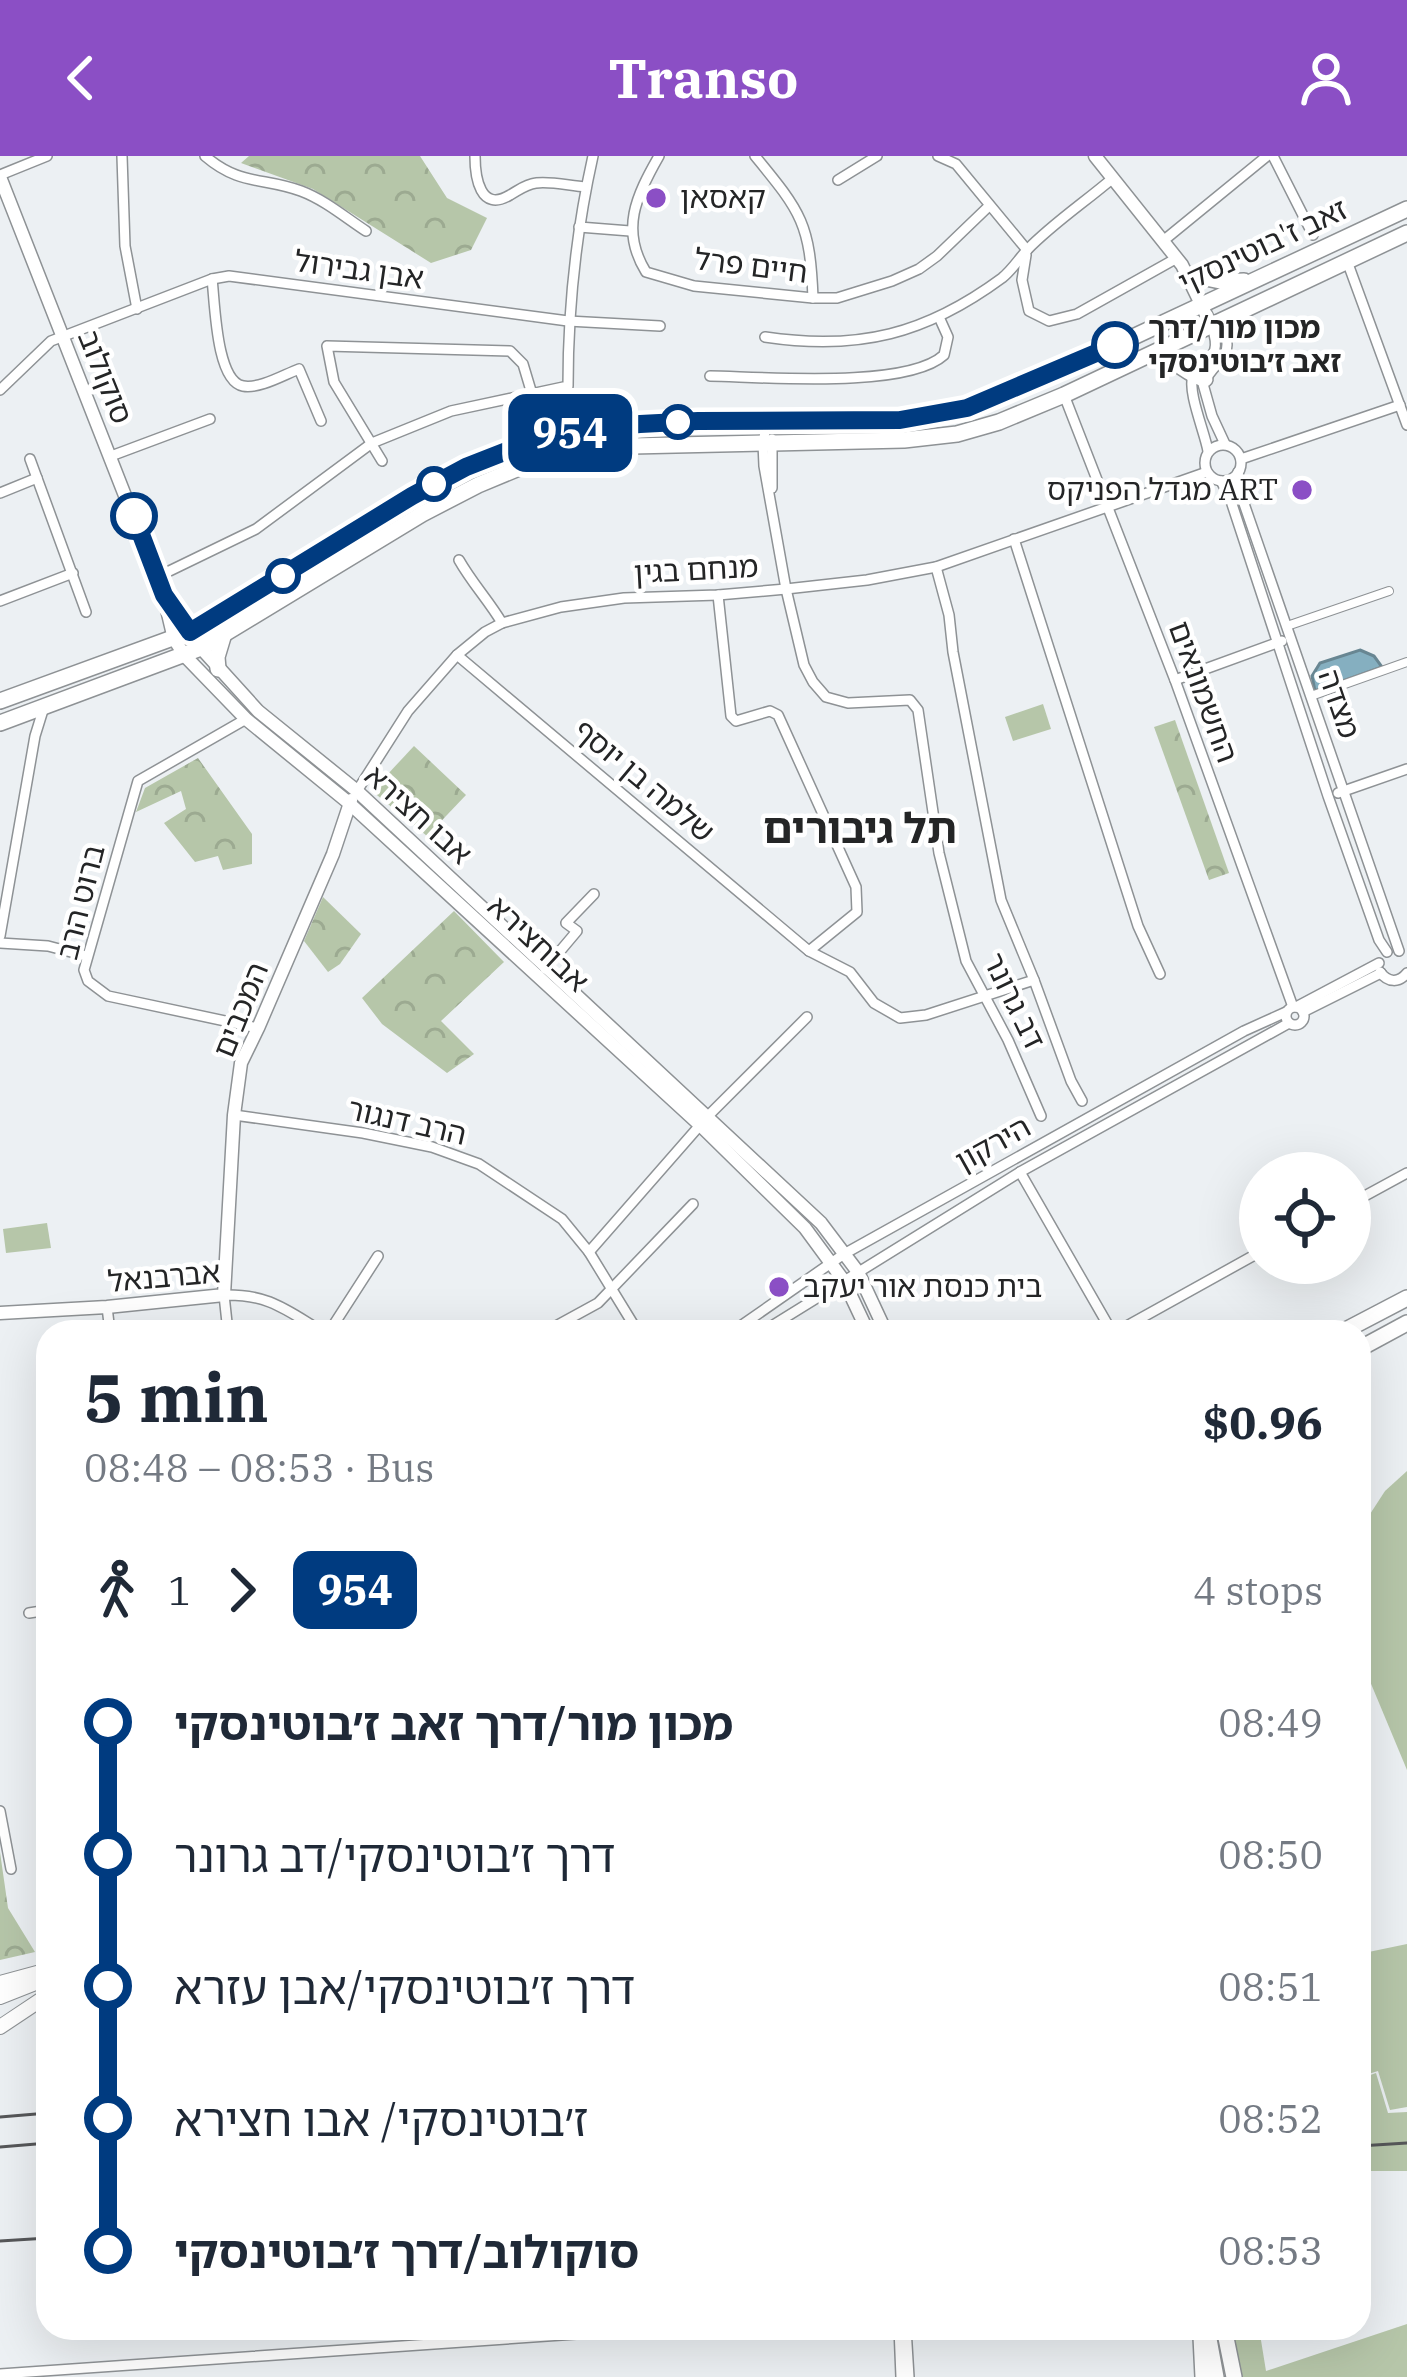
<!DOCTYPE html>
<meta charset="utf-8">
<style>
body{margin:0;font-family:"IBM Plex Serif","Noto Sans Hebrew",serif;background:#f2f2f3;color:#1f2937;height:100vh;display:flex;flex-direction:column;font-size:45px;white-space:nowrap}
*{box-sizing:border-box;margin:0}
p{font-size:39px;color:#747a83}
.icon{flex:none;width:66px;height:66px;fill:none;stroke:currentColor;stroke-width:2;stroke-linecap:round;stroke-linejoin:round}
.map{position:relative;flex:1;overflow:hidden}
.panel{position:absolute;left:36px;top:1164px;width:1335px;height:1020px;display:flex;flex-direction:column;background:#fff;border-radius:36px;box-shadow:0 12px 48px #0002}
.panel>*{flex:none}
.badge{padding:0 24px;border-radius:18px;font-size:42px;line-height:78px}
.tools{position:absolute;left:1239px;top:996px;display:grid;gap:24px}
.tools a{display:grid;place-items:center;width:132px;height:132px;border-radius:50%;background:#fff;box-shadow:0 12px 48px #0002;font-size:60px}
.map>.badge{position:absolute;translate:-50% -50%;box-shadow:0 0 0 6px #fff}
.legs{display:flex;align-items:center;gap:18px;height:132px;padding:0 48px;font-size:39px}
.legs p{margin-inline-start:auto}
.overview{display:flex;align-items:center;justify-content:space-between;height:204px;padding:0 48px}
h1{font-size:66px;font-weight:800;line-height:90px}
ul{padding:0 48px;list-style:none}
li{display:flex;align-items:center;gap:42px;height:132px;font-size:45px}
li i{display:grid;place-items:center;width:18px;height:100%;margin:0 15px;background:currentColor}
li i::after{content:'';width:30px;height:30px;margin:-15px;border:9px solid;border-radius:50%;background:#fff}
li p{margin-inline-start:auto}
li:first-child i{background:linear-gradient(#0000 50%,currentColor 0)}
li:last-child i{background:linear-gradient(currentColor 50%,#0000 0)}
header{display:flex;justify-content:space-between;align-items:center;height:156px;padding:0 48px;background:#8b4fc5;color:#fff;font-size:54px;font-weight:800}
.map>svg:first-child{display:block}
</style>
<header><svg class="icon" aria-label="back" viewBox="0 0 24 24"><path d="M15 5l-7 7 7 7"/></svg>Transo<svg class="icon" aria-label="person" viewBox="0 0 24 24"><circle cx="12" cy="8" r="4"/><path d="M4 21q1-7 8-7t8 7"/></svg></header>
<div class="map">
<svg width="1407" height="2221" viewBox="0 0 1407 2221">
<defs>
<pattern id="park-crowns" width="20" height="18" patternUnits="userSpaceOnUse" patternTransform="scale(3)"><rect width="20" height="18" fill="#b6c6a9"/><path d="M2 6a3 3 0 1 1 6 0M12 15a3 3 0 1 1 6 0" fill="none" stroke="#9caa91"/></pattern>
</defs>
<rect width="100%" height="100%" fill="#ecf0f3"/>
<g fill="#b6c6a9">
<path d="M1043 548 1051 573 1013 585 1005 561Z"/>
<path d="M47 1067 51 1092 6 1097 3 1073Z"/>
<path d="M1407 1315V1614L1359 1499V1375L1385 1335Z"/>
<path d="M1407 1788V1951L1390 1954 1378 1915 1359 1921V1798Z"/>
<path d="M1376 1917 1388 1957 1407 1956V2015H1359V1923Z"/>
<path d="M1407 2168V2221H1241L1232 2172H1259L1266 2215Z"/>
</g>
<g fill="url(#park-crowns)">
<path d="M249 0H420L447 42 487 62 471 94 431 107 313 33 241 7Z"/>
<path d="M1175 564 1229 717 1209 724 1154 571Z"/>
<path d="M414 590 466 639 427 680 372 635Z"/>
<path d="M198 602 252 678V708L223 714 218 700 195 706 164 667 186 653 181 635 136 656 145 632Z"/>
<path d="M323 741 361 778 340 808 328 816 304 785Z"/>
<path d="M454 755 504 806 441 865 474 898 447 917 382 868 362 842Z"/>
<path d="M0 1696 8 1752 35 1796 0 1804Z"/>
</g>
<path fill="#85afc0" stroke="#688692" stroke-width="3" d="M1360 494 1374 500 1382 511 1315 535 1312 520 1320 507Z"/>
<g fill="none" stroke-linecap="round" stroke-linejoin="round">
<defs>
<g id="pedestrian">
<path d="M1287 470 1389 435"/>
<path d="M1311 540 1407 506"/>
</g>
<g id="minor">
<path d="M122 0 125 90 137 153"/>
<path d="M205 0C240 30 263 21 301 35 325 44 346 62 366 75"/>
<path d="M475 0C475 21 480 57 510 39 519 34 526 28 536 27 552 25 570 30 586 31"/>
<path d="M659 0C636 40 620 74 646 116L694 130 813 142H837L892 125 919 113 937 100 989 50"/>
<path d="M755 0C802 57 810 68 813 142"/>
<path d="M938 0 956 8 1027 94"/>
<path d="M1273 0 1313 79"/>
<path d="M0 19 47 0"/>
<path d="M838 24 877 0"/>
<path d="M579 71 630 75"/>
<path d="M1163 85 1267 0"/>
<path d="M1026 99 1022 124 1029 155 1049 165 1077 158 1177 102"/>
<path d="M1347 105 1407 269"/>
<path d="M212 123C215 147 216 225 243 230 260 233 283 219 299 213L321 265"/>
<path d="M1223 166C1235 206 1218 199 1203 228L1212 260 1225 288"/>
<path d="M765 181C859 195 926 178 1002 122 1012 114 1018 104 1027 94 1052 68 1085 46 1113 22"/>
<path d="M710 220C763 221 907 233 944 199L948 181 939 161"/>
<path d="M0 234 51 185 212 123 229 120 568 165 660 170"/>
<path d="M1064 239 1175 524 1293 851"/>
<path d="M767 265 763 287 764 310 786 433 804 509 813 526 826 541 848 547 910 544 918 554 939 697 966 805 1008 884 1041 960"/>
<circle cx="1223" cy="307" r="18"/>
<path d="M1208 295C1205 277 1187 235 1193 220 1202 198 1224 207 1212 171"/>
<path d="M111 300 210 263"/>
<path d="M30 303 86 456"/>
<path d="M1241 303 1400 249"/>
<path d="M382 305 334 226 327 190 510 195 523 208 532 238"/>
<path d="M1238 316 1241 339 1399 795"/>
<path d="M1221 325 1230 342 1328 640 1379 784 1387 796"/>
<path d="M772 332V283"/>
<path d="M0 337 37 322"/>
<path d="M1014 383 1138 770 1160 818"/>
<path d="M459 404C472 427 489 445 502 467"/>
<path d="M936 411 949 459 953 496 1001 744 1034 824 1071 925 1082 945"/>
<path d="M157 421 256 373 372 287 451 255 568 230C568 152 576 76 593 0"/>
<path d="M718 439 731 560 736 565 770 555 778 559 856 731 857 756 809 795"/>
<path d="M0 445 73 417"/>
<path d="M457 499 809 795 850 816 874 847 900 862 926 859 1034 824"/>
<path d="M1175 524 1282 485"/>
<path d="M246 563 138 625 84 814 88 825 108 840 258 872"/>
<path d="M357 635 408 555 457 499 485 476 502 467 561 451 624 442 718 439 786 433 867 424 936 411 1207 316"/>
<path d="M1338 637 1407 613"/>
<path d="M0 780 35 580 44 551"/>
<path d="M0 787 48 790 86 800"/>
<path d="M545 813 577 775 566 767 594 738"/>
<path d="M1380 816C1388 827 1399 827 1407 817"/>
<path d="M1296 851 1379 807"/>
<circle cx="1295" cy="860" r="9"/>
<path d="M1303 856 1381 817"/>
<path d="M234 959 363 977 432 991 479 1008 562 1063 589 1096 638 1176"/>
<path d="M1020 1016 1112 1176"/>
<path d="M1350 1048 1407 1017"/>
<path d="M589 1096 708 960 807 861"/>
<path d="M107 1151 110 1176"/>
<path d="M228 1176 224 1139C269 1138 286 1154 323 1176"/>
<path d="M329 1176 378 1100"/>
<path d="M545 1176 598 1147 693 1048"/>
<path d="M732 1176 844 1098 1244 875 1286 856"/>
<path d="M762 1176 1020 1016 1289 867"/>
<path d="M1116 1176 1260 1096"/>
<path d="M29 1457 48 1454"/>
<path d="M0 1655 11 1713"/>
<path d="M899 2172 901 2221"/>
<path d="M906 2172 909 2221"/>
<path d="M0 2218 663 2172"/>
</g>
<g id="tertiary">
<path d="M1095 0 1182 109 1212 171"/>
<path d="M0 21 164 439 201 492 258 555 357 635 821 1067 858 1116 886 1176"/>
<path d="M165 445 174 483 185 500 246 563 349 647 700 969 805 1072 844 1125 868 1176"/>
<path d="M0 1157 107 1151 224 1139 234 959 241 907 258 872 333 698 351 644"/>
</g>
<g id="secondary">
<path d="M0 1827 48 1814"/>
<path d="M0 1841 48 1822"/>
<path d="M0 1871 48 1839"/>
</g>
<g id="primary">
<path d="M1196 120 1225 126 1244 125"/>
<path d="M1153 199C1175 200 1185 219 1205 223"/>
<path d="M218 513 217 501 223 481"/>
<path d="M0 545 189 476 434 328 512 293 586 273 641 268 900 264 967 252 1116 189 1407 53"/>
<path d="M0 567 201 492 422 358 478 329 519 312 553 302 632 290 904 284 957 278 999 266 1064 239 1407 77"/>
<path d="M1342 1176 1407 1142"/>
<path d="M1359 1193 1407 1167"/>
<path d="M1207 2172 1216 2221"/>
<path d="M1224 2172 1234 2221"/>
<path d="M1201 2181 1203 2221"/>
</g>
</defs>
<use href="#pedestrian" stroke="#8e9295" stroke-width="10"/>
<use href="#minor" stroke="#8e9295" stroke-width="12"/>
<use href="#tertiary" stroke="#8e9295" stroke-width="15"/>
<use href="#secondary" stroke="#8e9295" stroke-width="16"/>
<use href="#primary" stroke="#8e9295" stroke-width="18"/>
<use href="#pedestrian" stroke="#fff" stroke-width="8"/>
<use href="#minor" stroke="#fff" stroke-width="9"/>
<use href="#tertiary" stroke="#fff" stroke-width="12"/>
<use href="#secondary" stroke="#fff" stroke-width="14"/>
<use href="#primary" stroke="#fff" stroke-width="15"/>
<g stroke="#565759" stroke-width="3">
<path d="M0 1961 48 1957"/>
<path d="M1359 1990 1407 1987"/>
<path d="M0 1991 48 1987"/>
<path d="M0 2085 48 2082"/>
</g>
</g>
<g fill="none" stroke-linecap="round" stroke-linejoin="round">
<defs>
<path id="line-1" d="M134 360 164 439 190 476 412 340 466 311 512 293 586 273 640 268 698 265 900 264 967 252 1115 189"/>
</defs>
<use href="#line-1" stroke="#fff" stroke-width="27"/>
<use href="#line-1" stroke="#003b80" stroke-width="18"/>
</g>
<g fill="#8b4fc5" stroke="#fff" stroke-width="4.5">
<circle cx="656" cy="42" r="12"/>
<circle cx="1302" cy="334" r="12"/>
<circle cx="779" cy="1131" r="12"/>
</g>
<g fill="#fff" stroke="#003b80" stroke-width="6">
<circle cx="1115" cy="189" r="21"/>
<circle cx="678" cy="266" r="15"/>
<circle cx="434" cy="328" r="15"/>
<circle cx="134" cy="360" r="21"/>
<circle cx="283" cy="420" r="15"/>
</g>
<g text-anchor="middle" stroke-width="9" stroke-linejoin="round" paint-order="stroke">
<g font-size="30" fill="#242526" stroke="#fff" text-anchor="start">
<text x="680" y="52">קאסאן</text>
<text x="1278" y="344" text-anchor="end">מגדל הפניקס ART</text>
<text x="803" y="1141">בית כנסת אור יעקב</text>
</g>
<g font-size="30" fill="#242526" stroke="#fff">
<text transform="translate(1263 90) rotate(-25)" y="10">זאב ז'בוטינסקי</text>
<text transform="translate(751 110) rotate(7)" y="10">חיים פרל</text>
<text transform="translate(359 114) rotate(8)" y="10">אבן גבירול</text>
<text transform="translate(105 221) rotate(68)" y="10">סוקולוב</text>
<text transform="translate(696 414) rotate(-3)" y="10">מנחם בגין</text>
<text transform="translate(1203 536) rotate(70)" y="10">החשמונאים</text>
<text transform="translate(1339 548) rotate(71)" y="10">מצדה</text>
<text transform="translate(644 625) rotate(40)" y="10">שלמה בן יוסף</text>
<text transform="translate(418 659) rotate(42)" y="10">אבו חצירא</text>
<text transform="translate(81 746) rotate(-76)" y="10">ברוט הרב</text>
<text transform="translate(538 788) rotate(43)" y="10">אבוחצירא</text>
<text transform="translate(1014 845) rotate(64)" y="10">דב גרונר</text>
<text transform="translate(241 854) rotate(-68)" y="10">המכבים</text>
<text transform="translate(407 966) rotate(13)" y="10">הרב דנגור</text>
<text transform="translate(993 988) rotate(-29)" y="10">הירקון</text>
<text transform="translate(164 1121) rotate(-5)" y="10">אברבנאל</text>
</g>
<g font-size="30" font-weight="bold" fill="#242526" stroke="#fff" text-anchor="start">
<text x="1148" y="182">מכון מור/דרך<tspan x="1148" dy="34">זאב ז׳בוטינסקי</tspan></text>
</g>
<g font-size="42" font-weight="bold" fill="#242526" stroke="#fff">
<text x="860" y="687">תל גיבורים</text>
</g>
</g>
</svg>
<div class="tools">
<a><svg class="icon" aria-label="locate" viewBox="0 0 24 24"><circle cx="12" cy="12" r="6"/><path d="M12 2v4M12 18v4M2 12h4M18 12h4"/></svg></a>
</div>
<b class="badge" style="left:570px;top:277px;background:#003b80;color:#fff">954</b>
<section class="panel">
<div class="overview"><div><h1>5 min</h1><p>08:48 – 08:53 · Bus</p></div><b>$0.96</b></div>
<div class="legs"><svg class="icon" aria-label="walk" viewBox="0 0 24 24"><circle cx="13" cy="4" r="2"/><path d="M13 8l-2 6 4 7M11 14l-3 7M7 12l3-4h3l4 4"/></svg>1<svg class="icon" aria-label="forward" viewBox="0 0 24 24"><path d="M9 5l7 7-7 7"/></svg><b class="badge" style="background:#003b80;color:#fff">954</b><p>4 stops</p></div>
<ul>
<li><i style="color:#003b80"></i><b>מכון מור/דרך זאב ז׳בוטינסקי</b><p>08:49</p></li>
<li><i style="color:#003b80"></i><span>דרך ז׳בוטינסקי/דב גרונר</span><p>08:50</p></li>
<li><i style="color:#003b80"></i><span>דרך ז׳בוטינסקי/אבן עזרא</span><p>08:51</p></li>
<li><i style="color:#003b80"></i><span>ז׳בוטינסקי/ אבו חצירא</span><p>08:52</p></li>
<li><i style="color:#003b80"></i><b>סוקולוב/דרך ז׳בוטינסקי</b><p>08:53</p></li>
</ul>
</section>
</div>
